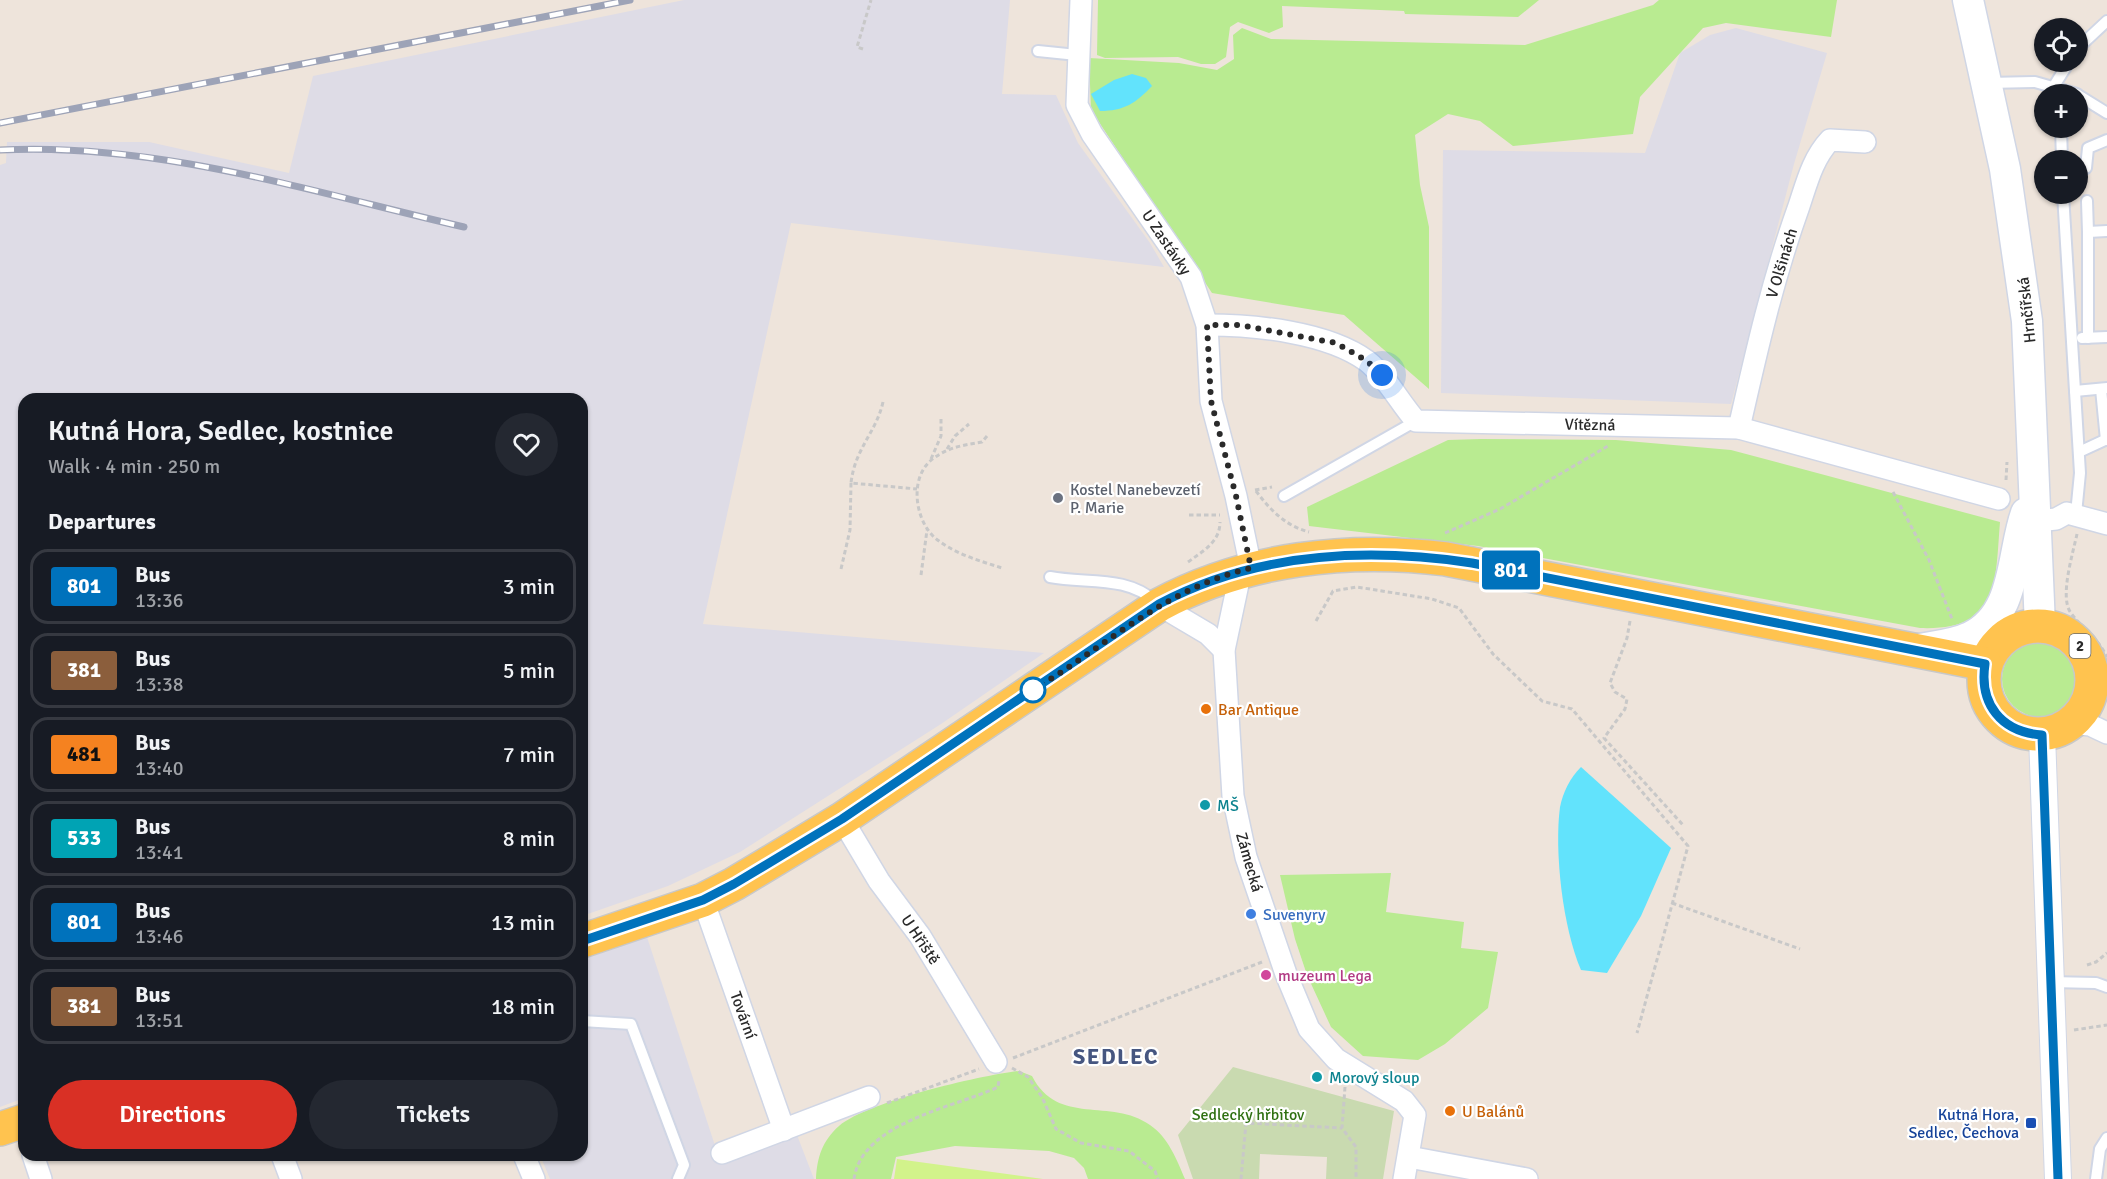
<!DOCTYPE html>
<meta charset="utf-8">
<style>
body{margin:0;font-family:Signika,sans-serif;background:#242831;color:#f1f3f6;height:100vh;display:flex;flex-direction:column;font-size:22px;white-space:nowrap}
*{box-sizing:border-box;margin:0}
p{font-size:20px;color:#9ea1a6}
.icon{flex:none;width:33px;height:33px;fill:none;stroke:currentColor;stroke-width:2;stroke-linecap:round;stroke-linejoin:round}
.map{position:relative;flex:1;overflow:hidden}
.drawer{position:absolute;left:18px;top:393px;width:570px;height:768px;display:flex;flex-direction:column;background:#171b24;border-radius:18px;box-shadow:0 2px 4px #0004}
.drawer>*{flex:none}
.badge{padding:0 12px;border-radius:4px;font-size:21px;line-height:39px}
.fabs{position:absolute;left:2034px;top:18px;display:grid;gap:12px}
.fabs a{display:grid;place-items:center;width:54px;height:54px;border-radius:50%;background:#171b24;box-shadow:0 2px 4px #0004;font-size:30px}
.you{position:absolute;width:30px;height:30px;margin:-15px;border:4px solid #fff;border-radius:50%;background:#1a73e8;box-shadow:0 0 0 9px #1a73e833}
.map>.badge{position:absolute;translate:-50% -50%;box-shadow:0 0 0 3px #fff}
h2{padding:0 30px;font-size:22px;line-height:54px}
.round{display:grid;place-items:center;flex:none;width:63px;height:63px;border-radius:32px;background:#242831}
.head{display:flex;align-items:center;justify-content:space-between;height:102px;padding:0 30px}
h1{font-size:28px;font-weight:600;line-height:45px}
.primary-button{display:flex;gap:12px;margin-top:auto;padding:12px 30px}
.primary-button a{flex:1;height:69px;border-radius:36px;background:#d93025;color:#fff;font-size:24px;font-weight:600;line-height:69px;text-align:center}
.primary-button a+a{background:#242831;color:#f1f3f6}
ul{padding:0;list-style:none}
li{display:flex;align-items:center;gap:18px;height:75px;margin:0 12px 9px;padding:0 18px;border:3px solid #363941;border-radius:18px}
li div{flex:1}
li b{display:block;font-size:22px}
li em{font-style:normal}
li .badge{min-width:66px;font-weight:700;text-align:center}
.map>svg:first-child{display:block}
</style>
<div class="map">
<svg width="2107" height="1179" viewBox="0 0 2107 1179">
<rect width="100%" height="100%" fill="#eee4db"/>
<g fill="#dedce6">
<path d="M684 0H1010L1002 94 1056 95 1078 143 1150 243 1164 267 791 223 703 624 1044 653 941 724 740 852 668 886 582 916V399H24V1098L0 1107V165L6 163 7 142H149L289 173 313 76Z"/>
<path d="M1736 28 1827 53 1794 164 1731 404 1441 393 1443 150 1645 153 1680 53 1710 35Z"/>
<path d="M647 937 720 1161 797 1135 814 1179H550L540 1155H582V960Z"/>
</g>
<g fill="#b9eb91">
<path d="M1098 0H1539L1518 17 1405 14 1404 11 1282 6 1283 27 1269 33 1238 22 1230 27 1226 57 1215 64H1201L1178 57 1105 58 1097 55Z"/>
<path d="M1659 0H1837L1831 37 1726 23 1703 28 1640 97 1633 134 1513 146 1480 121 1448 114 1415 135 1420 185 1429 227V389L1344 315 1212 293 1091 110 1089 58 1179 63 1217 70 1234 59 1233 35 1242 28 1271 39 1525 45 1653 5Z"/>
<path d="M1481 439 1616 440 1731 450 2000 522C1995 584 2000 631 1920 628L1478 546 1309 526 1307 507 1448 440Z"/>
<circle cx="2040" cy="679" r="38"/>
<path d="M1391 873 1386 912 1464 922 1461 948 1498 952 1488 1008 1445 1044 1418 1060 1363 1056 1331 1027 1307 975 1295 939 1280 875Z"/>
<path d="M1019 1071 1032 1076C1058 1127 1111 1097 1150 1125 1168 1137 1177 1160 1185 1179H1088L1084 1168 1074 1158 1049 1151 955 1146 896 1157 891 1179H816C817 1158 822 1141 839 1126 870 1101 978 1076 1019 1071Z"/>
</g>
<path fill="#c9dab0" d="M1233 1067 1394 1111 1383 1179H1326L1327 1157 1260 1154 1259 1179H1193L1178 1135Z"/>
<path fill="#d2f38b" d="M897 1159 1043 1179H894Z"/>
<g fill="#62e3fc">
<path d="M1132 74 1146 78 1152 86C1136 103 1124 111 1100 111L1091 94 1114 80Z"/>
<path d="M1581 767 1671 848 1641 916 1607 973 1581 970C1563 929 1554 852 1560 807 1563 792 1570 778 1581 767Z"/>
</g>
<g fill="none" stroke-linecap="round" stroke-linejoin="round">
<defs>
<g id="service">
<path d="M2078 48 2107 21"/>
<path d="M1038 51 1077 55"/>
<path d="M1987 83 2035 82 2077 94"/>
<path d="M2056 94 2054 86 2069 62"/>
<path d="M2078 95 2107 113"/>
<path d="M2061 128 2062 160"/>
<path d="M2086 168 2088 148 2107 140"/>
<path d="M2063 194 2080 473 2076 514"/>
<path d="M2087 201 2088 232 2107 231"/>
<path d="M2082 338 2107 337"/>
<path d="M2088 338V232"/>
<path d="M2101 389 2106 440"/>
<path d="M2075 391 2107 388"/>
<path d="M2079 452 2107 439"/>
<path d="M1284 496 1416 421"/>
<path d="M1050 577C1087 584 1126 575 1156 602"/>
<path d="M2050 982 2096 983 2107 987"/>
<path d="M582 1021 631 1024 684 1165 678 1179"/>
<path d="M2096 1179 2100 1149 2107 1138"/>
</g>
<g id="minor">
<path d="M1081 0 1077 105 1092 134 1191 277 1207 325 1211 401 1236 496 1251 568"/>
<path d="M1207 325C1255 325 1327 332 1367 361 1387 377 1399 402 1416 421L1739 428 1999 499"/>
<path d="M1739 428C1756 353 1773 278 1799 206 1807 182 1813 158 1830 140L1865 142"/>
<path d="M2037 521 2056 519 2067 513 2107 524"/>
<path d="M1241 570 1224 650 1233 796 1246 857 1286 974 1309 1029 1336 1059 1404 1101 1415 1115 1404 1179"/>
<path d="M1159 605 1208 634 1224 650"/>
<path d="M2071 723 2090 725 2107 733"/>
<path d="M842 819 879 881 920 936 996 1062"/>
<path d="M703 900 784 1130"/>
<path d="M722 1153 869 1097"/>
<path d="M33 1155 41 1179"/>
<path d="M282 1155 291 1179"/>
<path d="M524 1155 534 1179"/>
<path d="M1409 1157 1527 1179"/>
</g>
<path id="tertiary" d="M2042 735 2058 1179"/>
<g id="secondary">
<path d="M1968 0 2005 169 2027 321 2040 626"/>
<path d="M1915 650C1933 646 1954 645 1970 637 2017 615 2011 555 2026 513"/>
</g>
<g id="primary">
<circle cx="2038" cy="680" r="54"/>
<path d="M582 941 703 900 734 884 842 819 1159 605C1246 558 1348 547 1446 559L1985 664"/>
<path d="M0 1129 24 1121"/>
</g>
</defs>
<use href="#service" stroke="#d0d6e5" stroke-width="14"/>
<use href="#minor" stroke="#d0d6e5" stroke-width="24"/>
<use href="#tertiary" stroke="#d0d6e5" stroke-width="28"/>
<use href="#secondary" stroke="#d0d6e5" stroke-width="33"/>
<use href="#primary" stroke="#c8c8c8" stroke-width="36"/>
<g stroke="#c8c8c8" stroke-width="3" stroke-dasharray="4.5 3" stroke-linecap="butt">
<path d="M863 49 857 47 871 0"/>
<path d="M883 402C876 433 855 448 851 483L917 489"/>
<path d="M987 436 982 442C964 445 949 447 934 458 909 475 914 518 934 537 952 553 980 561 1002 568"/>
<path d="M947 449 955 436 969 424"/>
<path d="M931 459 941 436V419"/>
<path d="M2006 480 2007 462"/>
<path d="M1255 490 1272 487"/>
<path d="M1256 491C1270 510 1286 526 1309 532"/>
<path d="M1893 492 1929 560 1952 619"/>
<path d="M1189 515H1220"/>
<path d="M1445 533 1500 509 1608 446"/>
<path d="M2077 534C2073 553 2059 598 2071 613 2083 630 2098 638 2107 657"/>
<path d="M1188 562C1203 551 1220 542 1220 522"/>
<path d="M841 569 850 530 851 483"/>
<path d="M921 575 927 530"/>
<path d="M1316 621 1333 591 1357 587 1432 599 1459 608 1493 654 1542 701 1572 709 1688 846 1637 1033"/>
<path d="M1630 621 1627 638 1610 683 1615 692 1627 699 1625 709 1604 738 1683 825"/>
<path d="M1672 903 1800 949"/>
<path d="M2087 965 2096 962 2107 953"/>
<path d="M2074 1030 2107 1025"/>
<path d="M1013 1058 1262 962"/>
<path d="M1012 1068 1028 1077 1042 1097 1056 1129 1081 1143 1129 1151 1155 1171 1158 1179"/>
<path d="M1345 1087 1342 1128 1356 1147V1179"/>
<path d="M887 1103 979 1069"/>
<path d="M854 1179C862 1122 954 1108 998 1087L999 1080"/>
<path d="M1241 1179 1246 1123 1342 1128"/>
</g>
<use href="#service" stroke="#fff" stroke-width="10"/>
<use href="#minor" stroke="#fff" stroke-width="21"/>
<use href="#tertiary" stroke="#fff" stroke-width="26"/>
<use href="#secondary" stroke="#fff" stroke-width="30"/>
<use href="#primary" stroke="#ffc34f" stroke-width="33"/>
<defs>
<g id="rail">
<path d="M0 123 630 0"/>
<path d="M0 150C157 142 312 192 464 227"/>
</g>
</defs>
<use href="#rail" stroke="#9da3b7" stroke-width="7"/>
<use href="#rail" stroke="#fff" stroke-width="4.5" stroke-dasharray="14" stroke-linecap="butt"/>
</g>
<g fill="none" stroke-linecap="round" stroke-linejoin="round">
<defs>
<path id="line" d="M582 941 703 900 734 884 842 819 1159 604C1255 553 1365 547 1472 563L1985 664C1979 704 2001 732 2042 735L2058 1179"/>
</defs>
<use href="#line" stroke="#fff" stroke-width="14"/>
<use href="#line" stroke="#0072bc" stroke-width="9"/>
<path stroke="#2a2a2a" stroke-width="6" stroke-dasharray="0 10.8" d="M1033 690C1102 649 1165 588 1251 568L1236 496 1211 401 1207 325H1240L1336 343 1367 361 1382 375"/>
</g>
<circle fill="#6b7280" stroke="#fff" stroke-width="2" cx="1058" cy="498" r="6"/>
<circle fill="#fff" stroke="#0072bc" stroke-width="3" cx="1033" cy="690" r="12"/>
<g fill="#e8710a" stroke="#fff" stroke-width="2">
<circle cx="1206" cy="709" r="6"/>
<circle cx="1450" cy="1111" r="6"/>
</g>
<g fill="#0f9aa8" stroke="#fff" stroke-width="2">
<circle cx="1205" cy="805" r="6"/>
<circle cx="1317" cy="1077" r="6"/>
</g>
<circle fill="#3f7fe0" stroke="#fff" stroke-width="2" cx="1251" cy="914" r="6"/>
<circle fill="#d1479c" stroke="#fff" stroke-width="2" cx="1266" cy="975" r="6"/>
<rect fill="#1a4fb4" stroke="#fff" stroke-width="2" x="2025" y="1117" width="12" height="12" rx="3"/>
<g text-anchor="middle" stroke-width="4.5" stroke-linejoin="round" paint-order="stroke">
<rect fill="#fff" stroke="#6a6a6a" stroke-width="1.5" x="2069.5" y="634" width="21" height="24" rx="4.5"/>
<g font-size="15" font-weight="bold" fill="#2a2a2a">
<text x="2080" y="651">2</text>
</g>
<g font-size="16" fill="#2a2a2a" stroke="#fff">
<text transform="translate(1167 242) rotate(56)" y="6">U Zastávky</text>
<text transform="translate(1781 263) rotate(-73)" y="6">V Olšinách</text>
<text transform="translate(2026 310) rotate(-96)" y="6">Hrnčířská</text>
<text transform="translate(1590 424) rotate(1)" y="6">Vítězná</text>
<text transform="translate(1250 862) rotate(74)" y="6">Zámecká</text>
<text transform="translate(921 939) rotate(56)" y="6">U Hřiště</text>
<text transform="translate(744 1015) rotate(70)" y="6">Tovární</text>
</g>
<g font-size="16" fill="#5b616d" stroke="#fff" text-anchor="start">
<text x="1070" y="495">Kostel Nanebevzetí<tspan x="1070" dy="18">P. Marie</tspan></text>
</g>
<g font-size="16" fill="#c56008" stroke="#fff" text-anchor="start">
<text x="1218" y="715">Bar Antique</text>
<text x="1462" y="1117">U Balánů</text>
</g>
<g font-size="16" fill="#0d838f" stroke="#fff" text-anchor="start">
<text x="1217" y="811">MŠ</text>
<text x="1329" y="1083">Morový sloup</text>
</g>
<g font-size="16" fill="#366cbe" stroke="#fff" text-anchor="start">
<text x="1263" y="920">Suvenyry</text>
</g>
<g font-size="16" fill="#b23c85" stroke="#fff" text-anchor="start">
<text x="1278" y="981">muzeum Lega</text>
</g>
<g font-size="16" fill="#2f7012" stroke="#fff">
<text x="1248" y="1120">Sedlecký hřbitov</text>
</g>
<g font-size="16" fill="#164399" stroke="#fff" text-anchor="end">
<text x="2019" y="1120">Kutná Hora,<tspan x="2019" dy="18">Sedlec, Čechova</tspan></text>
</g>
<g font-size="22" font-weight="bold" letter-spacing="1.5" fill="#465680" stroke="#fff">
<text x="1116" y="1064">SEDLEC</text>
</g>
</g>
</svg>
<div class="fabs">
<a><svg class="icon" aria-label="locate" viewBox="0 0 24 24"><circle cx="12" cy="12" r="6"/><path d="M12 2v4M12 18v4M2 12h4M18 12h4"/></svg></a>
<a>+</a>
<a>−</a>
</div>
<div class="you" style="left:1382px;top:375px"></div>
<b class="badge" style="left:1511px;top:570px;background:#0072bc;color:#fff">801</b>
<section class="drawer">
<div class="head"><div><h1>Kutná Hora, Sedlec, kostnice</h1><p>Walk · 4 min · 250 m</p></div><a class="round"><svg class="icon" aria-label="heart" viewBox="0 0 24 24"><path d="M12 20l-8-8c-3-5 5-10 8-4 3-6 11-1 8 4z"/></svg></a></div>
<h2>Departures</h2>
<ul>
<li><span class="badge" style="background:#0072bc;color:#fff">801</span><div><b>Bus</b><p>13:36</p></div><em>3 min</em></li>
<li><span class="badge" style="background:#8b5e3c;color:#fff">381</span><div><b>Bus</b><p>13:38</p></div><em>5 min</em></li>
<li><span class="badge" style="background:#f58220;color:#111">481</span><div><b>Bus</b><p>13:40</p></div><em>7 min</em></li>
<li><span class="badge" style="background:#00a3b4;color:#fff">533</span><div><b>Bus</b><p>13:41</p></div><em>8 min</em></li>
<li><span class="badge" style="background:#0072bc;color:#fff">801</span><div><b>Bus</b><p>13:46</p></div><em>13 min</em></li>
<li><span class="badge" style="background:#8b5e3c;color:#fff">381</span><div><b>Bus</b><p>13:51</p></div><em>18 min</em></li>
</ul>
<div class="primary-button"><a>Directions</a><a>Tickets</a></div>
</section>
</div>
